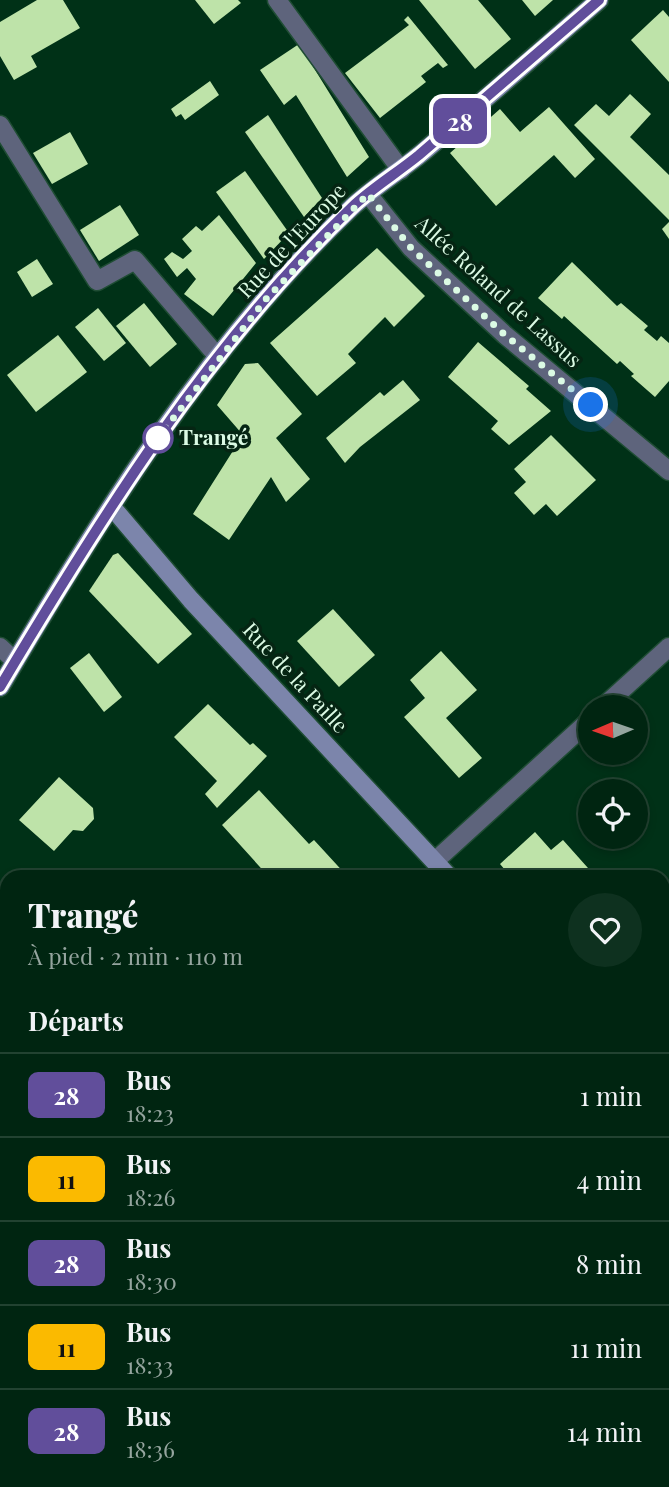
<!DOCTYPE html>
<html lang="fr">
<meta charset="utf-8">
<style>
body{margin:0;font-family:"Playfair Display",serif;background:#0e311f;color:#f1f3f6;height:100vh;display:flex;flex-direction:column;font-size:26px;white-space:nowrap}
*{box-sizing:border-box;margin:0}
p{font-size:23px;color:#95a59f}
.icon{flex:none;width:38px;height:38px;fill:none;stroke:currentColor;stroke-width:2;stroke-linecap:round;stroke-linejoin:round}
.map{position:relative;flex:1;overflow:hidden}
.details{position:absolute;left:0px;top:870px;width:670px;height:618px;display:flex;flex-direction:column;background:#002511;border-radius:21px 21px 0 0;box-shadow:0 4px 10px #0003,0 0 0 2px #224231}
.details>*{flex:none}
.badge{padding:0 14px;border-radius:10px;font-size:24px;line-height:46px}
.needle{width:46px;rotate:268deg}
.fabs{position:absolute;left:578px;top:695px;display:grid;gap:14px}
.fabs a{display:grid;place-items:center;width:70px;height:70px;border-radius:50%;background:#002511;box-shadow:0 4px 10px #0003,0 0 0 2px #224231;font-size:35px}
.you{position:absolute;width:35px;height:35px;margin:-18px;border:5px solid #fff;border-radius:50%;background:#1a73e8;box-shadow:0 0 0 10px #1a73e833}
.map>.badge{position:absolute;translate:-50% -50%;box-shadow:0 0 0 4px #fff}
h2{padding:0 28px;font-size:26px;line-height:63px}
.round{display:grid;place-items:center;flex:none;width:74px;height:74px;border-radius:37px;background:#0e311f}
.overview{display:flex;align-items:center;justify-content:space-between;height:119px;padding:0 28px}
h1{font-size:33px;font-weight:800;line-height:52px}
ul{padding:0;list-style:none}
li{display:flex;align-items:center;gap:21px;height:84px;padding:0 28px;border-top:2px solid #224231}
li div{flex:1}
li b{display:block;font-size:26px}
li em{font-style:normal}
li .badge{min-width:77px;font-weight:700;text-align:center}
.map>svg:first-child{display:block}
</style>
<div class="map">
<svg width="669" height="1487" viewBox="0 0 669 1487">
<rect width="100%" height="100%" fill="#003117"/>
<g fill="#bee3a9">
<path d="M37 0H63L80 28 31 56 37 67 14 80 0 56V22Z"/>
<path d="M195 0H238L241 3 214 24Z"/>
<path d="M419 0H478L511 39 475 69Z"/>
<path d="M522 0H553L535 16Z"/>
<path d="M663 10 669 17V82L631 40Z"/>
<path d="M408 16 448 65 443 68 438 63 421 76 426 82 380 118 345 73 409 25 404 20Z"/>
<path d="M299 44 369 157 347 177 296 95 284 105 260 70Z"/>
<path d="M210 81 219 95 185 120 181 114 176 117 171 109Z"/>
<path d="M630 94 651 114 630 137 669 175V220L574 125 596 104 609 116Z"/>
<path d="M549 107 595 159 575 178 554 155 496 206 450 153 500 109 520 132Z"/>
<path d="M268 115 322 198 304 217 245 132Z"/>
<path d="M70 132 88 164 52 184 33 153Z"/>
<path d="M245 171 289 233 264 259 216 192Z"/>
<path d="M120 205 139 235 99 261 80 230Z"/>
<path d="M219 215 256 263 213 316 184 294 196 279 187 268 177 277 164 259 172 252 183 259 192 251 182 239 196 226 202 231Z"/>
<path d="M669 222V239L662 229Z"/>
<path d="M377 248 425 296 394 327 385 317 348 354 356 363 317 396 270 343Z"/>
<path d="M37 259 53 284 32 297 17 272Z"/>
<path d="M572 262 617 306 621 303 648 326 644 330 657 341 661 336 669 343V381L655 397 631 376 634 374 620 361 617 364 564 316 562 319 538 298Z"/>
<path d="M144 303 177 344 150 367 116 326Z"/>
<path d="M98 308 126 343 104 361 75 327Z"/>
<path d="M58 335 87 372 36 412 7 375Z"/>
<path d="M478 342 529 386 526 389 551 411 509 445 491 429 498 421 448 377Z"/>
<path d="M258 363 302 414 276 438 310 479 286 502 271 477 229 540 193 514 243 435 217 405 245 364Z"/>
<path d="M403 380 420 400 360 447 345 463 326 438 380 392 384 396Z"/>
<path d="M551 435 596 480 557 516 546 504 534 515 514 493 526 482 514 469Z"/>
<path d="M118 553 192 634 158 664 89 591 113 555Z"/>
<path d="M333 609 375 655 339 687 297 641Z"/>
<path d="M441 651 477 690 446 718 482 758 459 778 404 717 425 698 410 680Z"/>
<path d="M89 653 122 697 104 712 70 668Z"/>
<path d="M208 704 250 745 253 743 267 756 217 808 205 794 217 781 174 737Z"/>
<path d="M59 777 93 808 94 819 83 831 73 830 54 851 19 820Z"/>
<path d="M259 790 309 844 314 840 348 877H269L222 825Z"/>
<path d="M535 832 551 850 563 840 596 877H511L500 864Z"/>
<path d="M159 868 169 877H151Z"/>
<path d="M0 967 7 974V998L0 1005Z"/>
<path d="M669 980V1044L663 1038V985Z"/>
<path d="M669 1221V1248L663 1242V1226Z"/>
<path d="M7 1308V1331L0 1323V1315Z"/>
<path d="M162 1480H200L206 1487H155Z"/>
<path d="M372 1480H464L469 1487H371L368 1484Z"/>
</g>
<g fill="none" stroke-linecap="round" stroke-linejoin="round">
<defs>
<g id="street">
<path d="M277 0 401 170"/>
<path d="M0 125 97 281 135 260 218 357"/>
<path d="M368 194 411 248 505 335 669 471"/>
<path d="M0 647 15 661"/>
<path d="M603 707 669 647"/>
<path d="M435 861 590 720"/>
<path d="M0 1159 7 1165"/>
<path d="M279 1480 284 1487"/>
</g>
<g id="secondary">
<path d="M112 507 191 600 449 877"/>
<path d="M0 687C100 517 208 344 352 207 374 187 400 171 423 152 482 102 540 51 599 0"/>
<path d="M663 1108 669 1114"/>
</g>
</defs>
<use href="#street" stroke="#1f4d34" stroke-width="21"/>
<use href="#secondary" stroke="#1f4d34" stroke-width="21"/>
<use href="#street" stroke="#5e647c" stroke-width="18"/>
<use href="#secondary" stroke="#7c85ab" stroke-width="18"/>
</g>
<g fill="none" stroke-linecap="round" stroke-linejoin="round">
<defs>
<path id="line" d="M0 687C101 517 208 345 352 207 372 188 397 173 419 155 479 104 539 52 599 0"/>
</defs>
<use href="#line" stroke="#fff" stroke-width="16"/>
<use href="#line" stroke="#614e9b" stroke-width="10"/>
<path stroke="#dbfae4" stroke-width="7" stroke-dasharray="0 12.6" d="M158 438 266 299 368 194 411 248 505 335 591 405"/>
</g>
<circle fill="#fff" stroke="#614e9b" stroke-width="3.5" cx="158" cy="438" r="14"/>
<g text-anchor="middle" stroke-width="7" stroke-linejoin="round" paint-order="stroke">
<g font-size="21" fill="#dbfae4" stroke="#052513">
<text transform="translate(292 241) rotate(-47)" y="7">Rue de l'Europe</text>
<text transform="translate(498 292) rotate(42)" y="7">Allée Roland de Lassus</text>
<text transform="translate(295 678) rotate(47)" y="7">Rue de la Paille</text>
</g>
<g font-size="21" font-weight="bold" fill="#dbfae4" stroke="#052513" text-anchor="start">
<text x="179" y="445">Trangé</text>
</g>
</g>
</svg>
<div class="fabs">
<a><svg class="needle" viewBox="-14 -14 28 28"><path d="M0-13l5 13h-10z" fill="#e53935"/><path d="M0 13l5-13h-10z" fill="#95a59f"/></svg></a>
<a><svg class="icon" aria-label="locate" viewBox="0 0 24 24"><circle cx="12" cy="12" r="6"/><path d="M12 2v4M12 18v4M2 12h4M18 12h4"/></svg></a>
</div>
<div class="you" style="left:591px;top:405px"></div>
<b class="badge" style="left:460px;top:121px;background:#614e9b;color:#fff">28</b>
<section class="details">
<div class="overview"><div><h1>Trangé</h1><p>À pied · 2 min · 110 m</p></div><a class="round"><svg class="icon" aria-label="heart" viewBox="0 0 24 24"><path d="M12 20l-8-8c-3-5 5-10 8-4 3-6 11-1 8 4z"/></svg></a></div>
<h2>Départs</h2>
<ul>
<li><span class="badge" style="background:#614e9b;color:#fff">28</span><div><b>Bus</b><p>18:23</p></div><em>1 min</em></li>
<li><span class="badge" style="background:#fbba00;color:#111">11</span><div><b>Bus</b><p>18:26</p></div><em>4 min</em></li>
<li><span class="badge" style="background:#614e9b;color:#fff">28</span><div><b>Bus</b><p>18:30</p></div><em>8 min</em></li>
<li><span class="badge" style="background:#fbba00;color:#111">11</span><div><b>Bus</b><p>18:33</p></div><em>11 min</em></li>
<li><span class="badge" style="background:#614e9b;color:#fff">28</span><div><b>Bus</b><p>18:36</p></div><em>14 min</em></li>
</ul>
</section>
</div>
